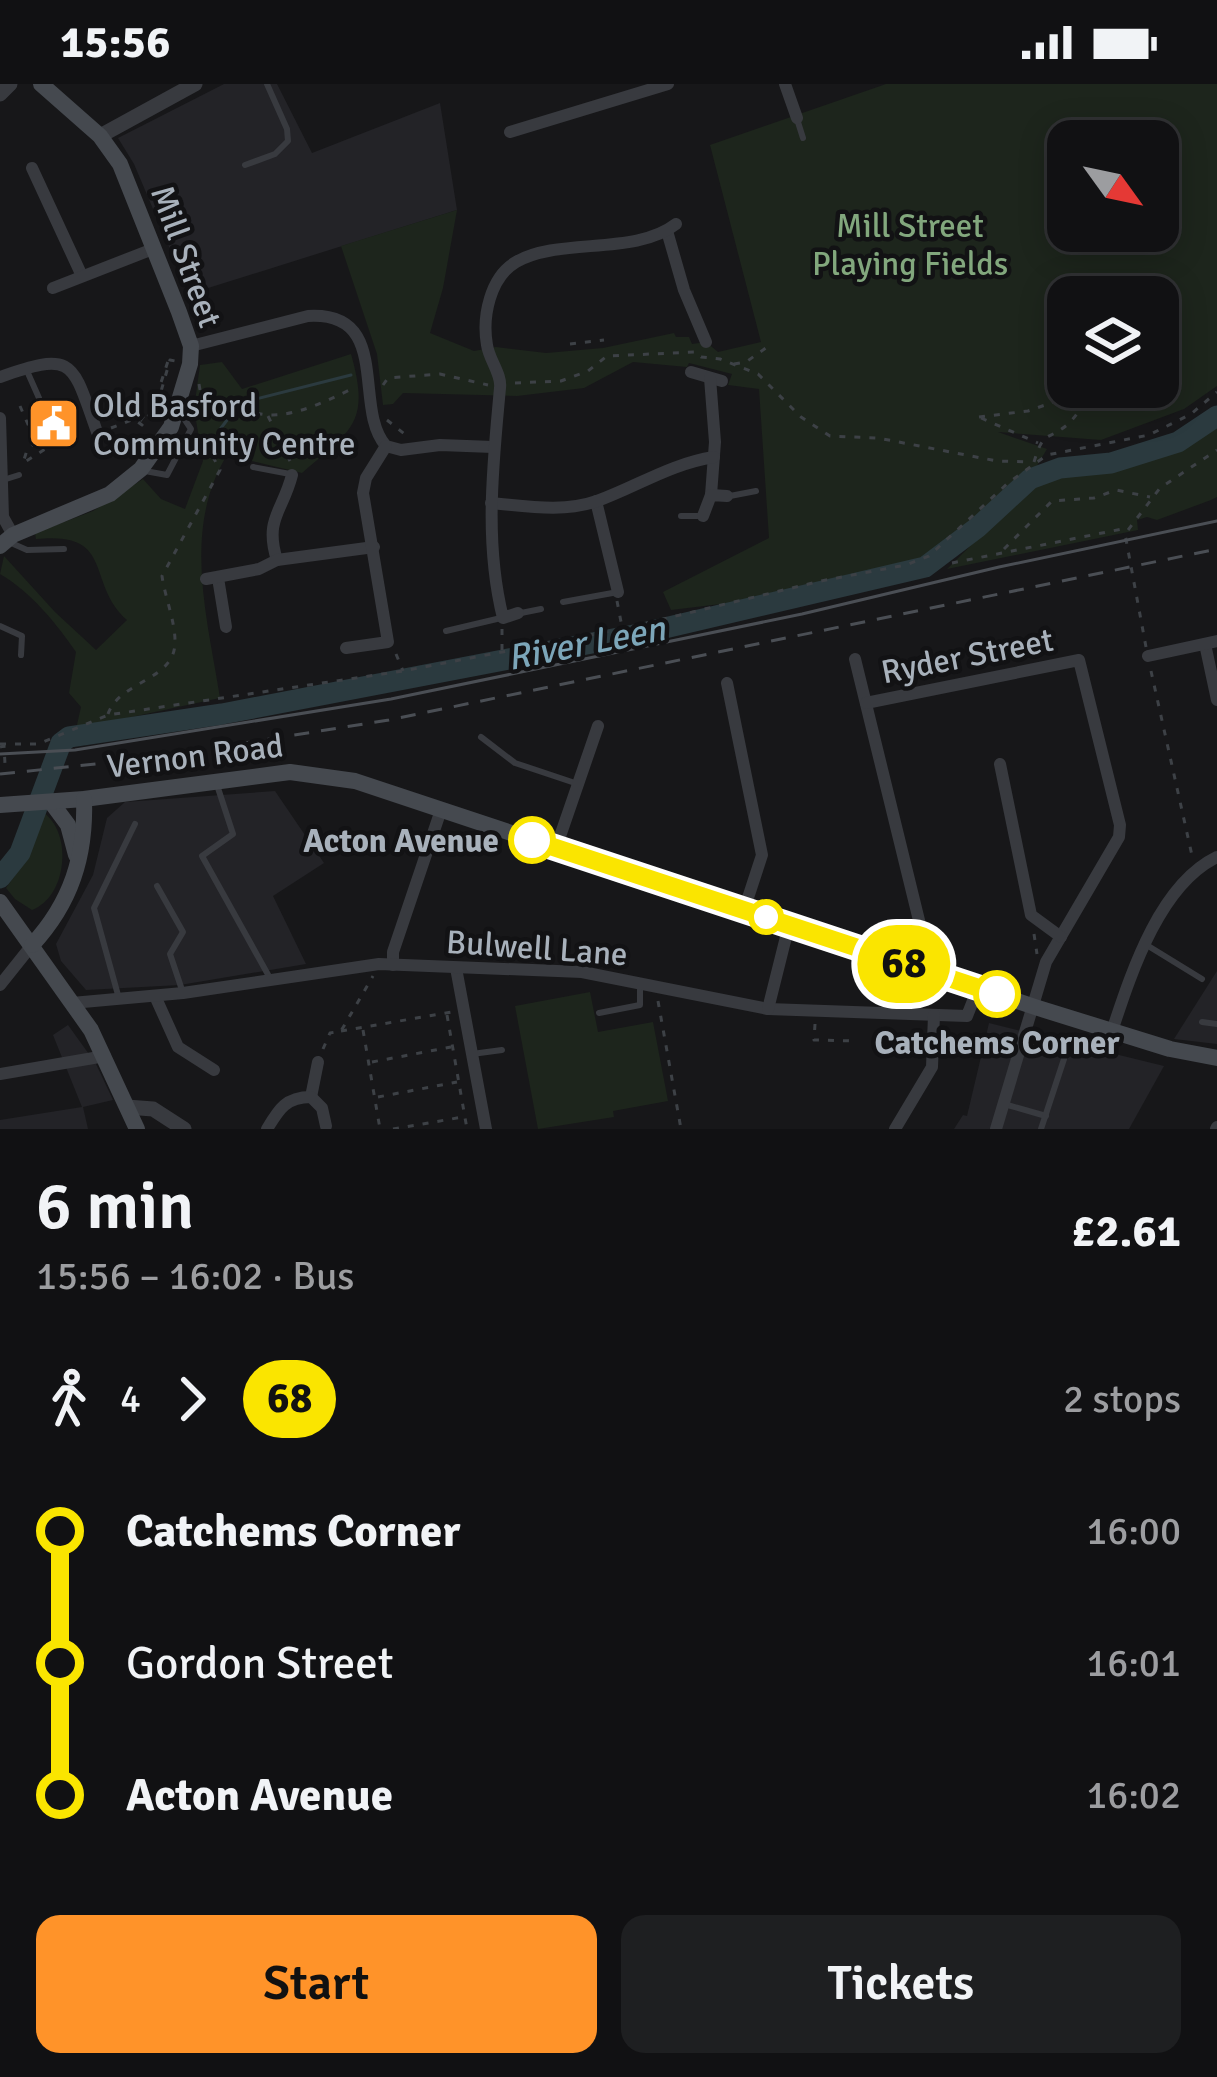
<!DOCTYPE html>
<meta charset="utf-8">
<style>
body{margin:0;font-family:Signika,sans-serif;background:#1e1f21;color:#f1f3f6;height:100vh;display:flex;flex-direction:column;font-size:45px;white-space:nowrap}
*{box-sizing:border-box;margin:0}
p{font-size:39px;color:#9c9da0}
.icon{flex:none;width:66px;height:66px;fill:none;stroke:currentColor;stroke-width:2;stroke-linecap:round;stroke-linejoin:round}
.map{position:relative;height:1045px;overflow:hidden}
.panel{display:flex;flex-direction:column;background:#111113;flex:1}
.panel>*{flex:none}
.badge{padding:0 24px;border-radius:39px;font-size:42px;line-height:78px}
.needle{width:78px;rotate:123deg}
.controls{position:absolute;left:1047px;top:36px;display:grid;gap:24px}
.controls a{display:grid;place-items:center;width:132px;height:132px;border-radius:24px;background:#111113;box-shadow:0 6px 30px #0003,0 0 0 3px #303133;font-size:60px}
.map>.badge{position:absolute;translate:-50% -50%;box-shadow:0 0 0 6px #fff}
.legs{display:flex;align-items:center;gap:18px;height:132px;padding:0 36px;font-size:39px}
.legs p{margin-inline-start:auto}
.summary{display:flex;align-items:center;justify-content:space-between;height:204px;padding:0 36px}
h1{font-size:66px;font-weight:600;line-height:90px}
.cta{display:flex;gap:24px;margin-top:auto;padding:24px 36px}
.cta a{flex:1;height:138px;border-radius:24px;background:#ff9329;color:#111;font-size:48px;font-weight:600;line-height:138px;text-align:center}
.cta a+a{background:#1e1f21;color:#f1f3f6}
ul{padding:0 36px;list-style:none}
li{display:flex;align-items:center;gap:42px;height:132px;font-size:45px}
li i{display:grid;place-items:center;width:18px;height:100%;margin:0 15px;background:currentColor}
li i::after{content:'';width:30px;height:30px;margin:-15px;border:9px solid;border-radius:50%;background:#111113}
li p{margin-inline-start:auto}
li:first-child i{background:linear-gradient(#0000 50%,currentColor 0)}
li:last-child i{background:linear-gradient(currentColor 50%,#0000 0)}
.status{display:flex;justify-content:space-between;align-items:center;height:84px;padding:0 60px;background:#111113;direction:ltr}
.status svg{height:33px;fill:currentColor}
.map>svg:first-child{display:block}
</style>
<div class="status"><b>15:56</b><svg viewBox="0 0 49 12"><path d="M0 12V9h3v3zM5 12V6h3v6zM10 12V3h3v9zM15 12V0h3v12zM26 1h20v11H26zM47 4h2v5h-2z"/></svg></div>
<div class="map">
<svg width="1217" height="1045" viewBox="0 0 1217 1045">
<rect width="100%" height="100%" fill="#171719"/>
<g fill="#232327">
<path d="M224 0H277L312 69 440 19 457 126 189 210 134 80 118 54Z"/>
<path d="M275 707 324 779 273 812 306 880 180 901 86 906 61 877 56 860 93 791 107 734 125 718Z"/>
<path d="M1217 887V960L1174 955Z"/>
<path d="M989 939 1164 982 1129 1045H954L963 1031 967 1032Z"/>
<path d="M68 941 96 980 113 1016 83 1023 88 1045H0V1036L82 1023 53 951Z"/>
</g>
<g fill="#1d251c" fill-rule="evenodd">
<path d="M886 0H1217V302L1184 325 1101 356 998 348 1047 365 1035 385 926 486 787 512 671 526 663 508 769 454 759 305 728 301 732 290 689 279 687 283 633 278 584 304 517 312 403 309 393 320 383 321 377 270 341 162 457 126 443 204 430 249 474 267 496 263 546 269 603 264 674 249 676 253H689L692 260 706 258 718 268 761 258 710 61ZM1068 57H1158V147H1068ZM1068 213H1158V303H1068Z"/>
<path d="M351 270C371 340 351 346 302 389L227 371C182 445 207 532 220 614L76 645 81 623 69 609 76 568C56 539 31 508 0 490L4 472 55 528 96 566 127 536C85 498 116 447 36 455L35 449 93 427 143 395 161 415 185 425 203 377 194 325 200 281 222 278 242 305Z"/>
<path d="M1217 328V413L1211 416 1157 436 1147 433 1137 436 1138 446 947 485 1044 389 1151 366Z"/>
<path d="M44 729C73 750 67 813 32 826L15 815 6 804 28 773Z"/>
<path d="M590 908 598 948 653 938 668 1017 613 1027 614 1033 538 1045 515 922Z"/>
</g>
<g fill="none" stroke-linecap="round" stroke-linejoin="round">
<path stroke="#2b3a3f" stroke-width="3" d="M221 344 234 327 252 316 351 291"/>
<path stroke="#2b3a3f" stroke-width="21" d="M0 794 20 769 61 659 69 653 222 630 639 550 925 483 978 443 1030 395 1060 384 1111 379 1178 358 1217 332"/>
<g stroke="#3d4146" stroke-width="3" stroke-dasharray="6 9" stroke-linecap="butt">
<path d="M570 260 604 256"/>
<path d="M734 280 746 278 770 261"/>
<path d="M515 299 561 297 588 287 607 272 696 268 701 273 720 275 758 290 801 333 830 352 878 354 997 377 1031 378"/>
<path d="M199 300 202 317H234C270 348 319 320 356 303"/>
<path d="M383 301 388 294 440 290 488 301"/>
<path d="M20 322 36 359"/>
<path d="M193 332 198 313"/>
<path d="M268 332 290 377"/>
<path d="M979 333 1028 327 1068 313 1088 314"/>
<path d="M981 334 1038 359"/>
<path d="M387 336 407 352"/>
<path d="M140 337 155 317 169 274H172"/>
<path d="M111 344 134 335 142 341 158 318 170 276 175 277"/>
<path d="M36 358 27 366 23 379 50 362 70 357"/>
<path d="M1034 378C1044 345 1046 358 1067 341 1075 334 1081 324 1087 316"/>
<path d="M1004 465 1052 417 1094 414 1116 406 1150 413"/>
<path d="M952 479 1127 444"/>
<path d="M617 517 622 543"/>
<path d="M1146 563 1125 450 1160 404 1217 366"/>
<path d="M502 566V545"/>
<path d="M396 570 403 587"/>
<path d="M1151 587 1193 776"/>
<path d="M108 630C120 596 176 597 175 557 175 537 165 513 162 492L220 386 213 373 229 356"/>
<path d="M0 660H38L108 631 403 587 622 545 821 497 906 481 929 472 1008 399 1047 371 1149 351 1191 330 1217 308"/>
<path d="M0 663 4 662 5 680"/>
<path d="M1034 850 1037 870"/>
<path d="M658 917 681 1045"/>
<path d="M447 931 467 1045"/>
<path d="M815 940 814 956 856 957"/>
<path d="M363 946 380 1045"/>
<path d="M341 947 452 928"/>
<path d="M323 965 330 949 341 947 373 892"/>
<path d="M372 978 451 963"/>
<path d="M378 1013 457 998"/>
<path d="M393 1045 463 1033"/>
</g>
<g stroke="#383a3f" stroke-width="6">
<path d="M797 35 803 54"/>
<path d="M245 81 275 70 288 57 287 45 267 0"/>
<path d="M27 287 39 314"/>
<path d="M253 383 290 390"/>
<path d="M145 387 167 391 191 345 181 330"/>
<path d="M3 396 19 391"/>
<path d="M730 412 756 407"/>
<path d="M681 432H701"/>
<path d="M9 458 27 466 64 465"/>
<path d="M563 518 618 508"/>
<path d="M521 529 541 525"/>
<path d="M0 542 22 552 21 571"/>
<path d="M446 547 501 534"/>
<path d="M481 653 515 679 578 700"/>
<path d="M217 701 233 750 202 772 271 896"/>
<path d="M157 802 183 848 170 870 182 906"/>
<path d="M1145 860 1202 895"/>
<path d="M118 911 94 824 135 740"/>
<path d="M599 929 640 921V901"/>
<path d="M1202 938 1217 940"/>
<path d="M472 970 502 966"/>
<path d="M1004 1020 1046 1032"/>
<path d="M1041 1045 1064 975"/>
</g>
<g stroke="#383a3f" stroke-width="12">
<path d="M785 0 797 34"/>
<path d="M510 48 668 0"/>
<path d="M32 84 82 192"/>
<path d="M667 147 684 206 706 258"/>
<path d="M53 204 153 165"/>
<path d="M191 262 308 232C393 227 352 324 386 362L401 366 440 361 493 363"/>
<path d="M691 288 722 297"/>
<path d="M0 293C75 266 72 278 97 348"/>
<path d="M710 294 715 358 711 411"/>
<path d="M0 334 3 433 13 451"/>
<path d="M596 417 618 508"/>
<path d="M491 419C526 422 563 429 597 417 638 402 670 380 714 373"/>
<path d="M703 432 711 411 727 412"/>
<path d="M277 476C264 435 283 427 292 391"/>
<path d="M218 494 226 543"/>
<path d="M206 495 259 485 277 476 374 463"/>
<path d="M518 529 503 534C484 457 493 381 500 304 502 290 489 276 487 261 482 233 490 193 516 178 559 153 635 172 676 140"/>
<path d="M1205 560 1217 616"/>
<path d="M346 564 388 558 363 409 366 394 386 362"/>
<path d="M1148 572 1217 557"/>
<path d="M855 575 927 869 924 886"/>
<path d="M727 599 762 771 744 826"/>
<path d="M866 619 1079 576 1120 741 1119 753 1046 878 996 1045"/>
<path d="M1000 680 1031 831 1061 853"/>
<path d="M556 764 598 642"/>
<path d="M393 881V868L441 726"/>
<path d="M456 884 486 1045"/>
<path d="M0 901 32 861"/>
<path d="M155 912 178 963 214 986"/>
<path d="M72 919 183 909 379 880 582 888 768 925 967 932 978 904"/>
<path d="M768 925 789 841"/>
<path d="M1112 947C1131 890 1159 801 1217 773"/>
<path d="M0 990 105 972"/>
<path d="M311 1013 318 978"/>
<path d="M267 1045C279 1025 286 1013 311 1013L322 1024 326 1042"/>
<path d="M895 1045 932 983 934 931"/>
<path d="M1216 1045 1217 1043"/>
</g>
<g stroke="#383a3f" stroke-width="15">
<path d="M0 10 10 0"/>
<path d="M100 52 195 0"/>
<path d="M127 1023 153 1025 184 1045"/>
</g>
<g stroke="#45494f" stroke-width="16">
<path d="M0 462 13 451 110 410 141 385 171 343 190 280 191 262 179 228 120 80 100 52 41 0"/>
<path d="M51 718 68 741 76 771"/>
<path d="M0 721 84 715 290 688 355 697 1035 923 1170 965 1217 974"/>
<path d="M0 818 91 946 137 1045"/>
<path d="M32 861C71 819 86 772 84 715"/>
</g>
<path stroke="#4a4e54" stroke-width="3" d="M0 670 75 666 391 615 802 530 999 483 1217 437"/>
<path stroke="#4a4e54" stroke-width="3" stroke-dasharray="15 12" stroke-linecap="butt" d="M0 690 143 675 389 636 1217 465"/>
</g>
<g fill="none" stroke-linecap="round" stroke-linejoin="round">
<defs>
<path id="line-1" d="M532 756 997 910"/>
</defs>
<use href="#line-1" stroke="#fff" stroke-width="27"/>
<use href="#line-1" stroke="#fae500" stroke-width="18"/>
</g>
<defs>
<symbol id="civic-square" viewBox="-11 -11 22 22"><rect x="-9" y="-9" width="18" height="18" rx="4" fill="#ff9329" stroke="#121214"/><path d="M-.6-6.5H3V-4.5H.6V-3L4-1V1h2V6H-6V1h2V-1L-.6-3ZM-1.2 2.5V6h2.4V2.5Z" fill="#fff"/></symbol>
</defs>
<g fill-rule="evenodd">
<use href="#civic-square" x="24" y="310" width="59" height="59"/>
</g>
<g fill="#fff" stroke="#fae500" stroke-width="6">
<circle cx="532" cy="756" r="21"/>
<circle cx="766" cy="833" r="15"/>
<circle cx="997" cy="910" r="21"/>
</g>
<g text-anchor="middle" stroke-width="9" stroke-linejoin="round" paint-order="stroke">
<g font-size="33" fill="#82a77d" stroke="#121214">
<text x="910" y="153">Mill Street<tspan x="910" dy="38">Playing Fields</tspan></text>
</g>
<g font-size="33" fill="#a8b1bb" stroke="#121214">
<text transform="translate(187 172) rotate(70)" y="12">Mill Street</text>
<text transform="translate(967 571) rotate(-11)" y="12">Ryder Street</text>
<text transform="translate(195 671) rotate(-7)" y="12">Vernon Road</text>
<text transform="translate(537 863) rotate(4)" y="12">Bulwell Lane</text>
</g>
<g font-size="33" fill="#a8b1bb" stroke="#121214" text-anchor="start">
<text x="93" y="333">Old Basford<tspan x="93" dy="38">Community Centre</tspan></text>
</g>
<g font-size="33" font-weight="bold" fill="#a8b1bb" stroke="#121214" text-anchor="end">
<text x="499" y="768">Acton Avenue</text>
<text x="997" y="970" text-anchor="middle">Catchems Corner</text>
</g>
<g font-size="36" font-style="italic" fill="#7ca6b9" stroke="#121214">
<text transform="translate(586 558) rotate(-11)" y="13">River Leen</text>
</g>
</g>
</svg>
<div class="controls">
<a><svg class="needle" viewBox="-14 -14 28 28"><path d="M0-13l5 13h-10z" fill="#e53935"/><path d="M0 13l5-13h-10z" fill="#9c9da0"/></svg></a>
<a><svg class="icon" aria-label="layers" viewBox="0 0 24 24"><path d="M12 4l9 5-9 5-9-5zM3 14l9 5 9-5"/></svg></a>
</div>
<b class="badge" style="left:904px;top:880px;background:#fae500;color:#111">68</b>
</div>
<section class="panel">
<div class="summary"><div><h1>6 min</h1><p>15:56 – 16:02 · Bus</p></div><b>£2.61</b></div>
<div class="legs"><svg class="icon" aria-label="walk" viewBox="0 0 24 24"><circle cx="13" cy="4" r="2"/><path d="M13 8l-2 6 4 7M11 14l-3 7M7 12l3-4h3l4 4"/></svg>4<svg class="icon" aria-label="forward" viewBox="0 0 24 24"><path d="M9 5l7 7-7 7"/></svg><b class="badge" style="background:#fae500;color:#111">68</b><p>2 stops</p></div>
<ul>
<li><i style="color:#fae500"></i><b>Catchems Corner</b><p>16:00</p></li>
<li><i style="color:#fae500"></i><span>Gordon Street</span><p>16:01</p></li>
<li><i style="color:#fae500"></i><b>Acton Avenue</b><p>16:02</p></li>
</ul>
<div class="cta"><a>Start</a><a>Tickets</a></div>
</section>
